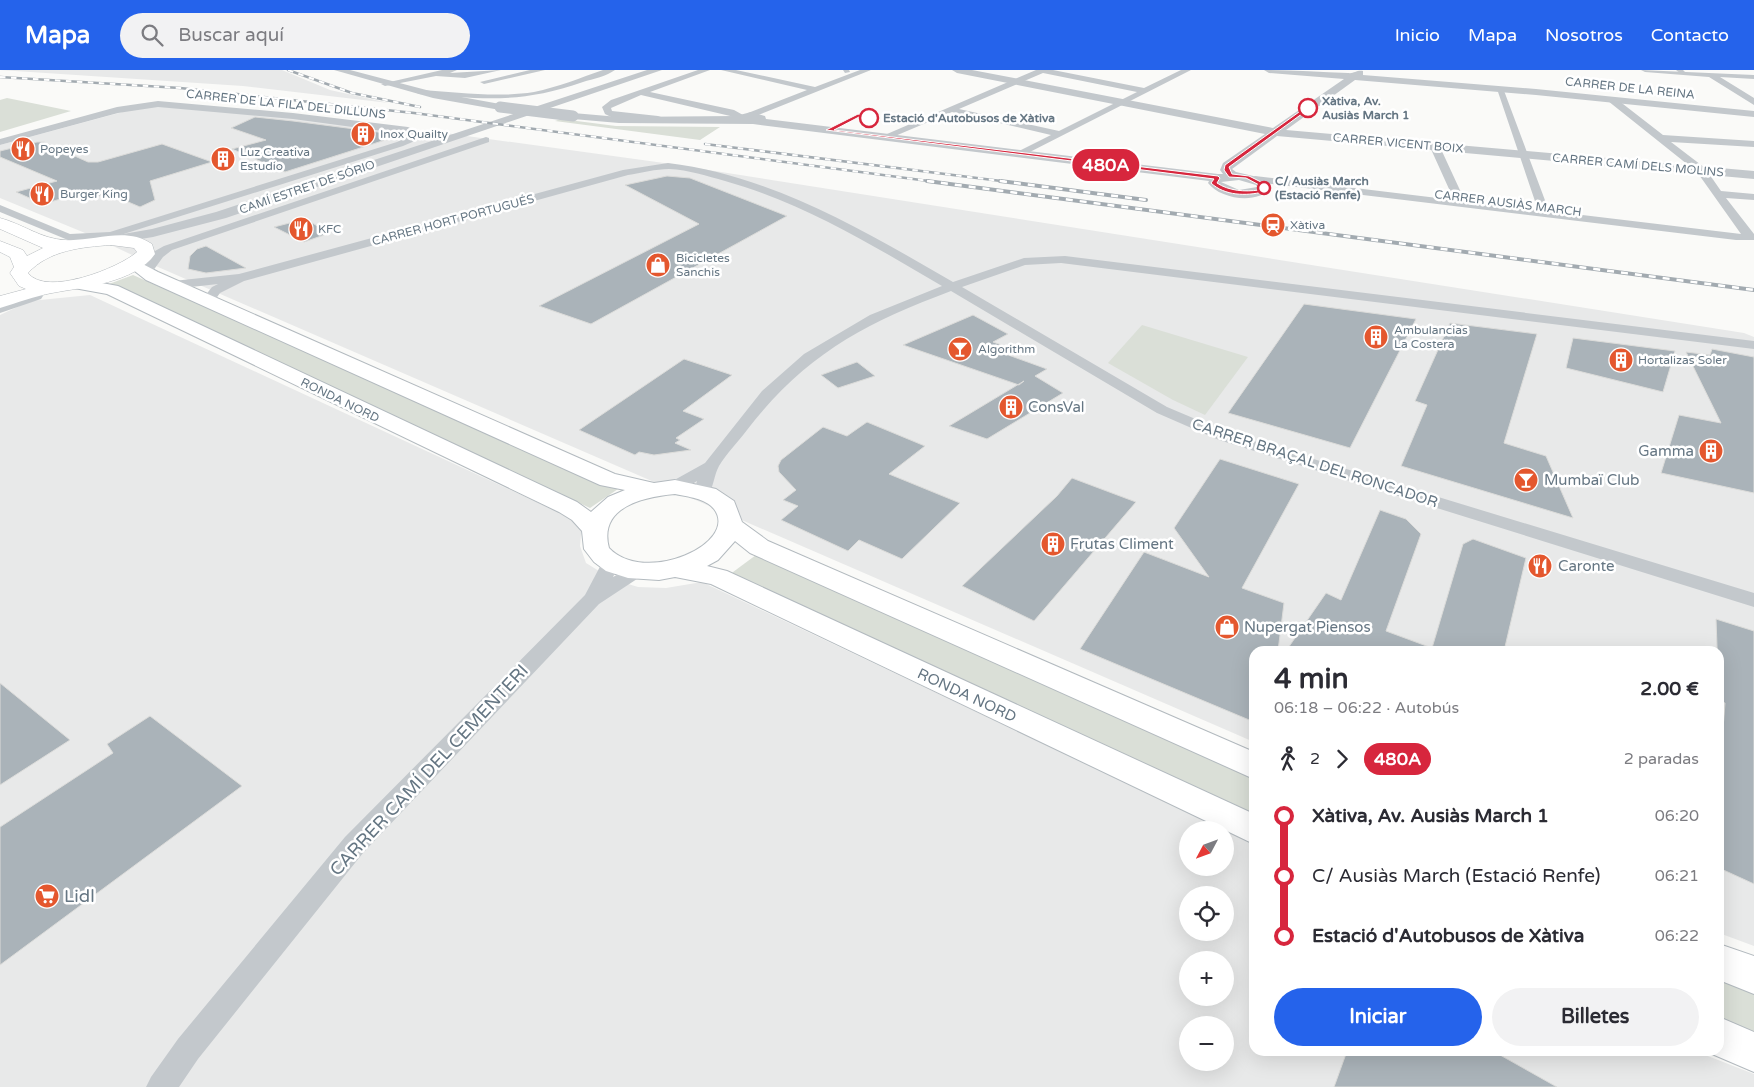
<!DOCTYPE html>
<html lang="es">
<meta charset="utf-8">
<style>
body{margin:0;font-family:"Varela Round",sans-serif;background:#f2f2f3;color:#2b2b33;height:100vh;display:flex;flex-direction:column;font-size:19px;white-space:nowrap}
*{box-sizing:border-box;margin:0}
p{font-size:16px;color:#7c7c81}
.icon{flex:none;width:28px;height:28px;fill:none;stroke:currentColor;stroke-width:2;stroke-linecap:round;stroke-linejoin:round}
.map{position:relative;flex:1;overflow:hidden}
.side{position:absolute;left:1249px;top:576px;width:475px;height:410px;display:flex;flex-direction:column;background:#fff;border-radius:15px;box-shadow:0 5px 20px #0002}
.side>*{flex:none}
.badge{padding:0 10px;border-radius:16px;font-size:18px;line-height:32px}
.needle{width:32px;rotate:229deg}
.fabs{position:absolute;left:1179px;top:751px;display:grid;gap:10px}
.fabs a{display:grid;place-items:center;width:55px;height:55px;border-radius:50%;background:#fff;box-shadow:0 5px 20px #0002;font-size:25px}
.map>.badge{position:absolute;translate:-50% -50%;box-shadow:0 0 0 2px #fff}
.legs{display:flex;align-items:center;gap:8px;height:55px;padding:0 25px;font-size:16px}
.legs p{margin-inline-start:auto}
.summary{display:flex;align-items:center;justify-content:space-between;height:85px;padding:0 25px}
h1{font-size:28px;font-weight:700;line-height:38px}
.action{display:flex;gap:10px;margin-top:auto;padding:10px 25px}
.action a{flex:1;height:58px;border-radius:30px;background:#2563eb;color:#fff;font-size:20px;font-weight:700;line-height:58px;text-align:center}
.action a+a{background:#f2f2f3;color:#2b2b33}
ul{padding:0 25px;list-style:none}
li{display:flex;align-items:center;gap:18px;height:60px;font-size:19px}
li i{display:grid;place-items:center;width:8px;height:100%;margin:0 6px;background:currentColor}
li i::after{content:'';width:12px;height:12px;margin:-6px;border:4px solid;border-radius:50%;background:#fff}
li p{margin-inline-start:auto}
li:first-child i{background:linear-gradient(#0000 50%,currentColor 0)}
li:last-child i{background:linear-gradient(currentColor 50%,#0000 0)}
header{display:flex;align-items:center;gap:30px;box-sizing:border-box;height:70px;padding:0 25px;background:#2563eb;color:#fff}
header strong{font-size:24px}
nav{display:flex;gap:28px;margin-inline-start:auto;font-size:18px}
.search{width:350px;height:45px;background:#f2f2f3;display:flex;align-items:center;gap:12px;box-sizing:border-box;padding:0 18px;border-radius:28px;color:#7c7c81;font-size:19px}
.map>svg:first-child{display:block}
</style>
<header>
<strong>Mapa</strong>
<div class="search"><svg class="icon" aria-label="search" viewBox="0 0 24 24"><circle cx="10" cy="10" r="6"/><path d="M15 15l6 6"/></svg>Buscar aquí</div>
<nav><a>Inicio</a><a>Mapa</a><a>Nosotros</a><a>Contacto</a></nav>
</header>
<div class="map">
<svg width="1754" height="1017" viewBox="0 0 1754 1017">
<rect width="100%" height="100%" fill="#fafaf8"/>
<g fill="#e8e9e9" fill-rule="evenodd">
<path d="M0 0H282L330 20 389 33 243 16Z"/>
<path d="M153 36 294 48 411 63 438 62 664 93 1744 263 1754 267V876L1719 863V581H1254V672L158 197 85 163 0 128V75L130 40Z"/>
<path d="M90 225 582 453 580 476 586 493 612 509 638 517 666 518 702 512 1254 773V981H1695L1754 1004V1017H0V245L30 231ZM1188 760H1225V798H1188ZM1188 825H1225V862H1188ZM1188 890H1225V928H1188ZM1188 955H1225V992H1188Z"/>
</g>
<g fill="#dadfd7">
<path d="M7 28 71 41 0 62V30Z"/>
<path d="M561 49 616 56 720 57 700 70 555 51Z"/>
<path d="M133 205 618 419 590 438 109 214Z"/>
<path d="M1142 255 1248 287 1205 345 1173 330 1108 293Z"/>
<path d="M756 485 1254 706V746L729 505Z"/>
<path d="M1719 907 1754 920V964L1719 950Z"/>
</g>
<g fill="#aab3b9" stroke="#dcdcda">
<path d="M255 47 293 51 401 65 285 102 232 79 266 70 231 58Z"/>
<path d="M37 72H44L88 92H98L162 74 212 92 150 111 155 130 140 137 107 123 97 127 85 122 43 134 16 122 57 111 0 87V81Z"/>
<path d="M667 106 690 108 787 146 591 254 539 236 699 154 625 115Z"/>
<path d="M305 149 330 163 304 172 274 157Z"/>
<path d="M206 176 246 198 206 203 188 199 190 186 197 179Z"/>
<path d="M1304 234 1416 249 1350 378 1228 343Z"/>
<path d="M973 245 1008 264 993 272 1007 277 1000 282 1047 299 1035 306 1063 323 987 369 949 356 1024 311 1019 315 903 275Z"/>
<path d="M1450 253 1537 264 1504 373 1546 386 1573 448 1401 396 1427 335 1415 331Z"/>
<path d="M1573 268 1675 281 1663 322 1566 298Z"/>
<path d="M1712 279 1754 287V423L1661 403 1679 345 1721 353 1686 282 1710 285Z"/>
<path d="M684 289 732 305 683 341 704 349 676 368 680 370 675 373 691 380 654 385 639 382 635 385 579 360Z"/>
<path d="M857 292 875 306 838 318 821 305Z"/>
<path d="M867 352 925 376 889 404 960 433 902 489 859 470 848 481 781 450 798 436 783 430 796 420 779 402 778 396 781 390 823 357 847 366Z"/>
<path d="M1220 389 1299 414 1242 518 1284 533 1278 581H1254V652L1080 579 1144 482 1209 507 1174 458Z"/>
<path d="M1072 408 1136 432 1034 551 962 516 1057 426Z"/>
<path d="M1380 440 1406 449 1421 464 1386 561 1432 578 1463 474 1473 469 1526 488 1504 581H1286L1326 523 1341 530Z"/>
<path d="M1716 549 1754 561V814L1719 798V710L1725 633 1719 631Z"/>
<path d="M0 613 70 670 0 715Z"/>
<path d="M150 646 242 716 0 895V757L113 683 107 674Z"/>
<path d="M1347 981H1493L1557 1017H1334Z"/>
</g>
<g fill="none" stroke-linecap="round" stroke-linejoin="round">
<defs>
<g id="secondary">
<path d="M135 190 158 202 615 404 654 413 675 410 716 419 734 431 742 452 768 471 1254 682V709L750 483 735 471 718 490 707 496 727 501 1254 744V774L711 514 675 507 659 510 628 508 606 501 594 492 584 479 582 461 572 450 559 442 107 224 74 218 71 214 74 210 80 209 118 216 577 432 591 442 608 427 625 420 600 415 146 210 127 195 129 191ZM675 424C688 427 705 428 714 439 740 473 645 516 609 478 598 437 643 427 675 424Z"/>
<path d="M1719 874 1754 886V924L1719 910Z"/>
<path d="M1719 947 1754 962V1002L1705 981H1719Z"/>
</g>
<path id="primary" d="M0 148C23 154 41 169 65 170 94 172 125 156 152 174L155 184C135 213 83 217 52 223 35 226 17 233 0 238V226L26 219 19 216 10 203 14 197 10 187 0 182V171L23 180 27 186 43 178 0 159ZM111 175 134 178 137 182C119 198 46 227 28 203 49 180 82 177 111 175Z"/>
</defs>
<use href="#secondary" stroke="#b3babf" stroke-width="2"/>
<use href="#primary" stroke="#b5babe" stroke-width="1"/>
<g fill="#c3c8cc" fill-rule="evenodd">
<path d="M843 0H849L850 2 845 3Z"/>
<path d="M1676 0H1683L1686 3 1681 4Z"/>
</g>
<g fill="#c3c8cc" fill-rule="evenodd">
<path d="M442 0H457L450 3 501 0 465 8 436 6 385 16 381 14Z"/>
<path d="M530 0H545L484 14 480 12Z"/>
<path d="M603 0H615C607 6 593 9 583 12 520 34 483 29 419 24L415 22 419 20C457 22 496 28 534 22 558 17 580 8 603 0Z"/>
<path d="M698 0H710L650 22 734 40 743 45V49L641 25 611 38 612 41 658 46 661 47V51L613 48 605 44 602 37 611 30Z"/>
<path d="M721 0H736L815 17 860 0H871L751 48 747 45 748 43 807 20Z"/>
<path d="M1036 0H1053L1144 18 1181 0H1191L1020 87 1015 84 1017 82 1051 65 952 42 888 69 880 67ZM1043 3 1137 22 1059 61 959 39Z"/>
<path d="M1641 0 1754 5V9L1720 7 1754 28V35L1709 7 1645 2Z"/>
<path d="M1496 16 1503 18 1549 141 1741 164 1697 102 1608 31V27H1614L1663 65 1754 71V77L1671 72 1705 98 1721 121 1754 124V130L1726 128 1754 164V170H1736L1255 112 1250 109 1255 106 1454 130 1430 77 1435 74 1440 77 1465 131 1538 140Z"/>
<path d="M158 31 293 43 408 57 422 64 417 70 403 76 111 168 84 171 68 170 0 142V135L70 164 110 162 397 72 412 65 293 49 158 37 118 43 0 75V69L117 37Z"/>
<path d="M486 67 489 68V72L172 180 163 187 150 205H142L140 202 155 181 164 176Z"/>
<path d="M668 93C773 106 863 160 953 212L1024 188 1065 186 1754 271V279L1061 193 1025 195 962 217 1167 337 1231 364 1754 523V537L1219 370 1157 343 951 221C863 254 805 285 747 360 738 372 726 384 719 396 714 405 714 416 708 425H696L694 421 697 411 681 421H669L667 417 669 413 705 393 762 321 804 284 870 245 942 216C872 175 804 133 725 111 707 106 689 100 669 99 656 99 641 103 628 105L244 211 220 223 212 234 207 235 201 231 212 217 218 214 173 219 167 215 173 211 239 204 623 100Z"/>
<path d="M37 222 43 226 41 229 0 243V235Z"/>
<path d="M611 487 618 489 620 493 613 507 636 495 643 497 645 501 643 505 599 534 363 783 198 989 179 1017H146L151 1007 178 969 345 767 585 525 604 489Z"/>
</g>
<g fill="#c3c8cc" fill-rule="evenodd">
<path d="M334 0H350L434 22 500 34 505 37 500 40 433 28Z"/>
<path d="M647 0H662L226 148 153 167 111 174 104 170 106 167 152 159 216 142Z"/>
<path d="M952 0H972L1273 58 1344 9 1269 3 1264 0C1292 0 1320 2 1348 3 1354 4 1356 0 1363 1V5L1536 19 1754 41V47L1536 25 1355 10 1286 60 1754 101V109L1277 66 1232 99 1236 102 1266 109 1271 118C1257 135 1220 129 1208 113L1209 111 753 54 619 53 573 49 567 46 573 43 619 47 736 46 751 42 765 46 766 49 1218 104H1223L1220 100 1223 93 1265 64 957 3ZM1239 110 1256 115 1257 117 1239 120 1221 112Z"/>
</g>
<use href="#secondary" fill="#fff" fill-rule="evenodd"/>
<use href="#primary" fill="#fff" fill-rule="evenodd"/>
<defs>
<g id="rail-far1">
<path d="M288 0 352 23 420 37"/>
<path d="M0 7 180 18 414 43 936 112"/>
<path d="M705 74 1009 112"/>
</g>
<g id="rail">
<path d="M927 111 1754 220"/>
<path d="M1000 111 1146 130"/>
</g>
</defs>
<use href="#rail-far1" stroke="#a2aab0" stroke-width="2.5"/>
<use href="#rail" stroke="#a2aab0" stroke-width="4"/>
<use href="#rail-far1" stroke="#fff" stroke-width="2" stroke-dasharray="5.5" stroke-linecap="butt"/>
<use href="#rail" stroke="#fff" stroke-width="2.5" stroke-dasharray="7" stroke-linecap="butt"/>
<path stroke="#c3c8cc" stroke-width="11" d="M500 37 573 46"/>
</g>
<path fill="#d7263d" stroke="#fff" d="M1306 37 1310 38 1229 97 1232 104 1249 106 1267 115 1263 122C1246 126 1225 126 1211 113L1214 109 826 60 858 44 871 48 859 47 834 60 1218 106 1220 108 1217 113C1229 121 1245 122 1259 120L1261 116 1246 108 1229 107 1224 100 1225 95Z"/>
<defs>
<symbol id="building-disc" viewBox="-11 -11 22 22"><circle r="9.5" fill="#e4572e" stroke="#fff"/><path d="M-4-6H4V6H1V3H-1V6H-4ZM-2.5-4.3h1.7v1.8h-1.7ZM.8-4.3h1.7v1.8H.8ZM-2.5-1h1.7V.8h-1.7ZM.8-1h1.7V.8H.8Z" fill="#fff"/></symbol>
<symbol id="restaurant-disc" viewBox="-11 -11 22 22"><circle r="9.5" fill="#e4572e" stroke="#fff"/><path d="M-5-6h1v4h1v-4h1v4h1v-4h1v5L-1.5 .5V6h-2V.5L-5-1ZM5-6V6H3V1.5H1.5Q1.5-4 5-6Z" fill="#fff"/></symbol>
<symbol id="station-disc" viewBox="-11 -11 22 22"><circle r="9.5" fill="#e4572e" stroke="#fff"/><path d="M-3-6H3Q5-6 5-4V2Q5 4 3 4L4.5 6H3L1.5 4h-3L-3 6H-4.5L-3 4Q-5 4-5 2V-4Q-5-6-3-6ZM-3.5-4v3h7v-3ZM-3.5 1v1.5H-2V1ZM2 1v1.5H3.5V1Z" fill="#fff"/></symbol>
<symbol id="shop-disc" viewBox="-11 -11 22 22"><circle r="9.5" fill="#e4572e" stroke="#fff"/><path d="M-5-2.5h2.3a2.7 3.5 0 0 1 5.4 0H5L5.5 6h-11ZM-1.5-2.5h3a1.5 2.3 0 0 0-3 0Z" fill="#fff"/></symbol>
<symbol id="bar-disc" viewBox="-11 -11 22 22"><circle r="9.5" fill="#e4572e" stroke="#fff"/><path d="M-6-5H6L.8 .8V4.5H3.5V6h-7V4.5H-.8V.8Z" fill="#fff"/></symbol>
<symbol id="supermarket-disc" viewBox="-11 -11 22 22"><circle r="9.5" fill="#e4572e" stroke="#fff"/><path d="M-6-5.5h2.5l.6 2H6L4.5 2H-2.5L-4.4-4H-6ZM-1.5 3.2a1.3 1.3 0 1 0 .1 0ZM3 3.2a1.3 1.3 0 1 0 .1 0Z" fill="#fff"/></symbol>
</defs>
<g fill-rule="evenodd">
<use href="#building-disc" x="349" y="50" width="28" height="28"/>
<use href="#restaurant-disc" x="9" y="65" width="28" height="28"/>
<use href="#building-disc" x="209" y="75" width="28" height="28"/>
<use href="#restaurant-disc" x="28" y="110" width="28" height="28"/>
<use href="#station-disc" x="1259" y="141" width="28" height="28"/>
<use href="#restaurant-disc" x="287" y="145" width="28" height="28"/>
<use href="#shop-disc" x="644" y="181" width="28" height="28"/>
<use href="#building-disc" x="1362" y="253" width="28" height="28"/>
<use href="#bar-disc" x="946" y="265" width="28" height="28"/>
<use href="#building-disc" x="1607" y="276" width="28" height="28"/>
<use href="#building-disc" x="997" y="323" width="28" height="28"/>
<use href="#building-disc" x="1697" y="367" width="28" height="28"/>
<use href="#bar-disc" x="1512" y="396" width="28" height="28"/>
<use href="#building-disc" x="1039" y="460" width="28" height="28"/>
<use href="#restaurant-disc" x="1526" y="482" width="28" height="28"/>
<use href="#shop-disc" x="1213" y="543" width="28" height="28"/>
<use href="#supermarket-disc" x="33" y="812" width="28" height="28"/>
</g>
<g fill="#fff" stroke="#d7263d" stroke-width="2.5">
<circle cx="1308" cy="38" r="9"/>
<circle cx="869" cy="48" r="9"/>
<circle cx="1264" cy="118" r="6"/>
</g>
<g text-anchor="middle" stroke-width="5" stroke-linejoin="round" paint-order="stroke">
<g font-size="12" fill="#657683" stroke="#fff">
<text transform="translate(1630 18) rotate(6)" y="4">CARRER DE LA REINA</text>
<text transform="translate(286 34) rotate(6)" y="4">CARRER DE LA FILA DEL DILLUNS</text>
<text transform="translate(1398 73) rotate(5)" y="4">CARRER VICENT BOIX</text>
<text transform="translate(1638 95) rotate(5)" y="4">CARRER CAMÍ DELS MOLINS</text>
<text transform="translate(307 117) rotate(-19)" y="4">CAMÍ ESTRET DE SÓRIO</text>
<text transform="translate(1508 133) rotate(7)" y="4">CARRER AUSIÀS MARCH</text>
<text transform="translate(453 150) rotate(-15)" y="4">CARRER HORT PORTUGUÉS</text>
<text transform="translate(340 330) rotate(26)" y="4">RONDA NORD</text>
</g>
<g font-size="12" font-weight="bold" fill="#657683" stroke="#fff" text-anchor="start">
<text x="1322" y="35">Xàtiva, Av.<tspan x="1322" dy="14">Ausiàs March 1</tspan></text>
<text x="883" y="52">Estació d'Autobusos de Xàtiva</text>
<text x="1275" y="115">C/ Ausiàs March<tspan x="1275" dy="14">(Estació Renfe)</tspan></text>
</g>
<g font-size="12" fill="#657683" stroke="#fff" text-anchor="start">
<text x="380" y="68">Inox Quailty</text>
<text x="40" y="83">Popeyes</text>
<text x="240" y="86">Luz Creativa<tspan x="240" dy="14">Estudio</tspan></text>
<text x="60" y="128">Burger King</text>
<text x="1290" y="159">Xàtiva</text>
<text x="318" y="163">KFC</text>
<text x="676" y="192">Bicicletes<tspan x="676" dy="14">Sanchis</tspan></text>
<text x="1394" y="264">Ambulancias<tspan x="1394" dy="14">La Costera</tspan></text>
<text x="978" y="283">Algorithm</text>
<text x="1638" y="294">Hortalizas Soler</text>
</g>
<g font-size="15" fill="#657683" stroke="#fff" text-anchor="start">
<text x="1028" y="342">ConsVal</text>
<text x="1694" y="386" text-anchor="end">Gamma</text>
<text x="1544" y="415">Mumbaï Club</text>
<text x="1070" y="479">Frutas Climent</text>
<text x="1558" y="501">Caronte</text>
<text x="1244" y="562">Nupergat Piensos</text>
</g>
<g font-size="15" fill="#657683" stroke="#fff">
<text transform="translate(1315 393) rotate(18)" y="5">CARRER BRAÇAL DEL RONCADOR</text>
<text transform="translate(967 625) rotate(25)" y="5">RONDA NORD</text>
</g>
<g font-size="18" fill="#657683" stroke="#fff">
<text transform="translate(429 700) rotate(-47)" y="6">CARRER CAMÍ DEL CEMENTERI</text>
</g>
<g font-size="18" fill="#657683" stroke="#fff" text-anchor="start">
<text x="64" y="832">Lidl</text>
</g>
</g>
</svg>
<div class="fabs">
<a><svg class="needle" viewBox="-14 -14 28 28"><path d="M0-13l5 13h-10z" fill="#e53935"/><path d="M0 13l5-13h-10z" fill="#7c7c81"/></svg></a>
<a><svg class="icon" aria-label="locate" viewBox="0 0 24 24"><circle cx="12" cy="12" r="6"/><path d="M12 2v4M12 18v4M2 12h4M18 12h4"/></svg></a>
<a>+</a>
<a>−</a>
</div>
<b class="badge" style="left:1106px;top:95px;background:#d7263d;color:#fff">480A</b>
<section class="side">
<div class="summary"><div><h1>4 min</h1><p>06:18 – 06:22 · Autobús</p></div><b>2.00 €</b></div>
<div class="legs"><svg class="icon" aria-label="walk" viewBox="0 0 24 24"><circle cx="13" cy="4" r="2"/><path d="M13 8l-2 6 4 7M11 14l-3 7M7 12l3-4h3l4 4"/></svg>2<svg class="icon" aria-label="forward" viewBox="0 0 24 24"><path d="M9 5l7 7-7 7"/></svg><b class="badge" style="background:#d7263d;color:#fff">480A</b><p>2 paradas</p></div>
<ul>
<li><i style="color:#d7263d"></i><b>Xàtiva, Av. Ausiàs March 1</b><p>06:20</p></li>
<li><i style="color:#d7263d"></i><span>C/ Ausiàs March (Estació Renfe)</span><p>06:21</p></li>
<li><i style="color:#d7263d"></i><b>Estació d'Autobusos de Xàtiva</b><p>06:22</p></li>
</ul>
<div class="action"><a>Iniciar</a><a>Billetes</a></div>
</section>
</div>
